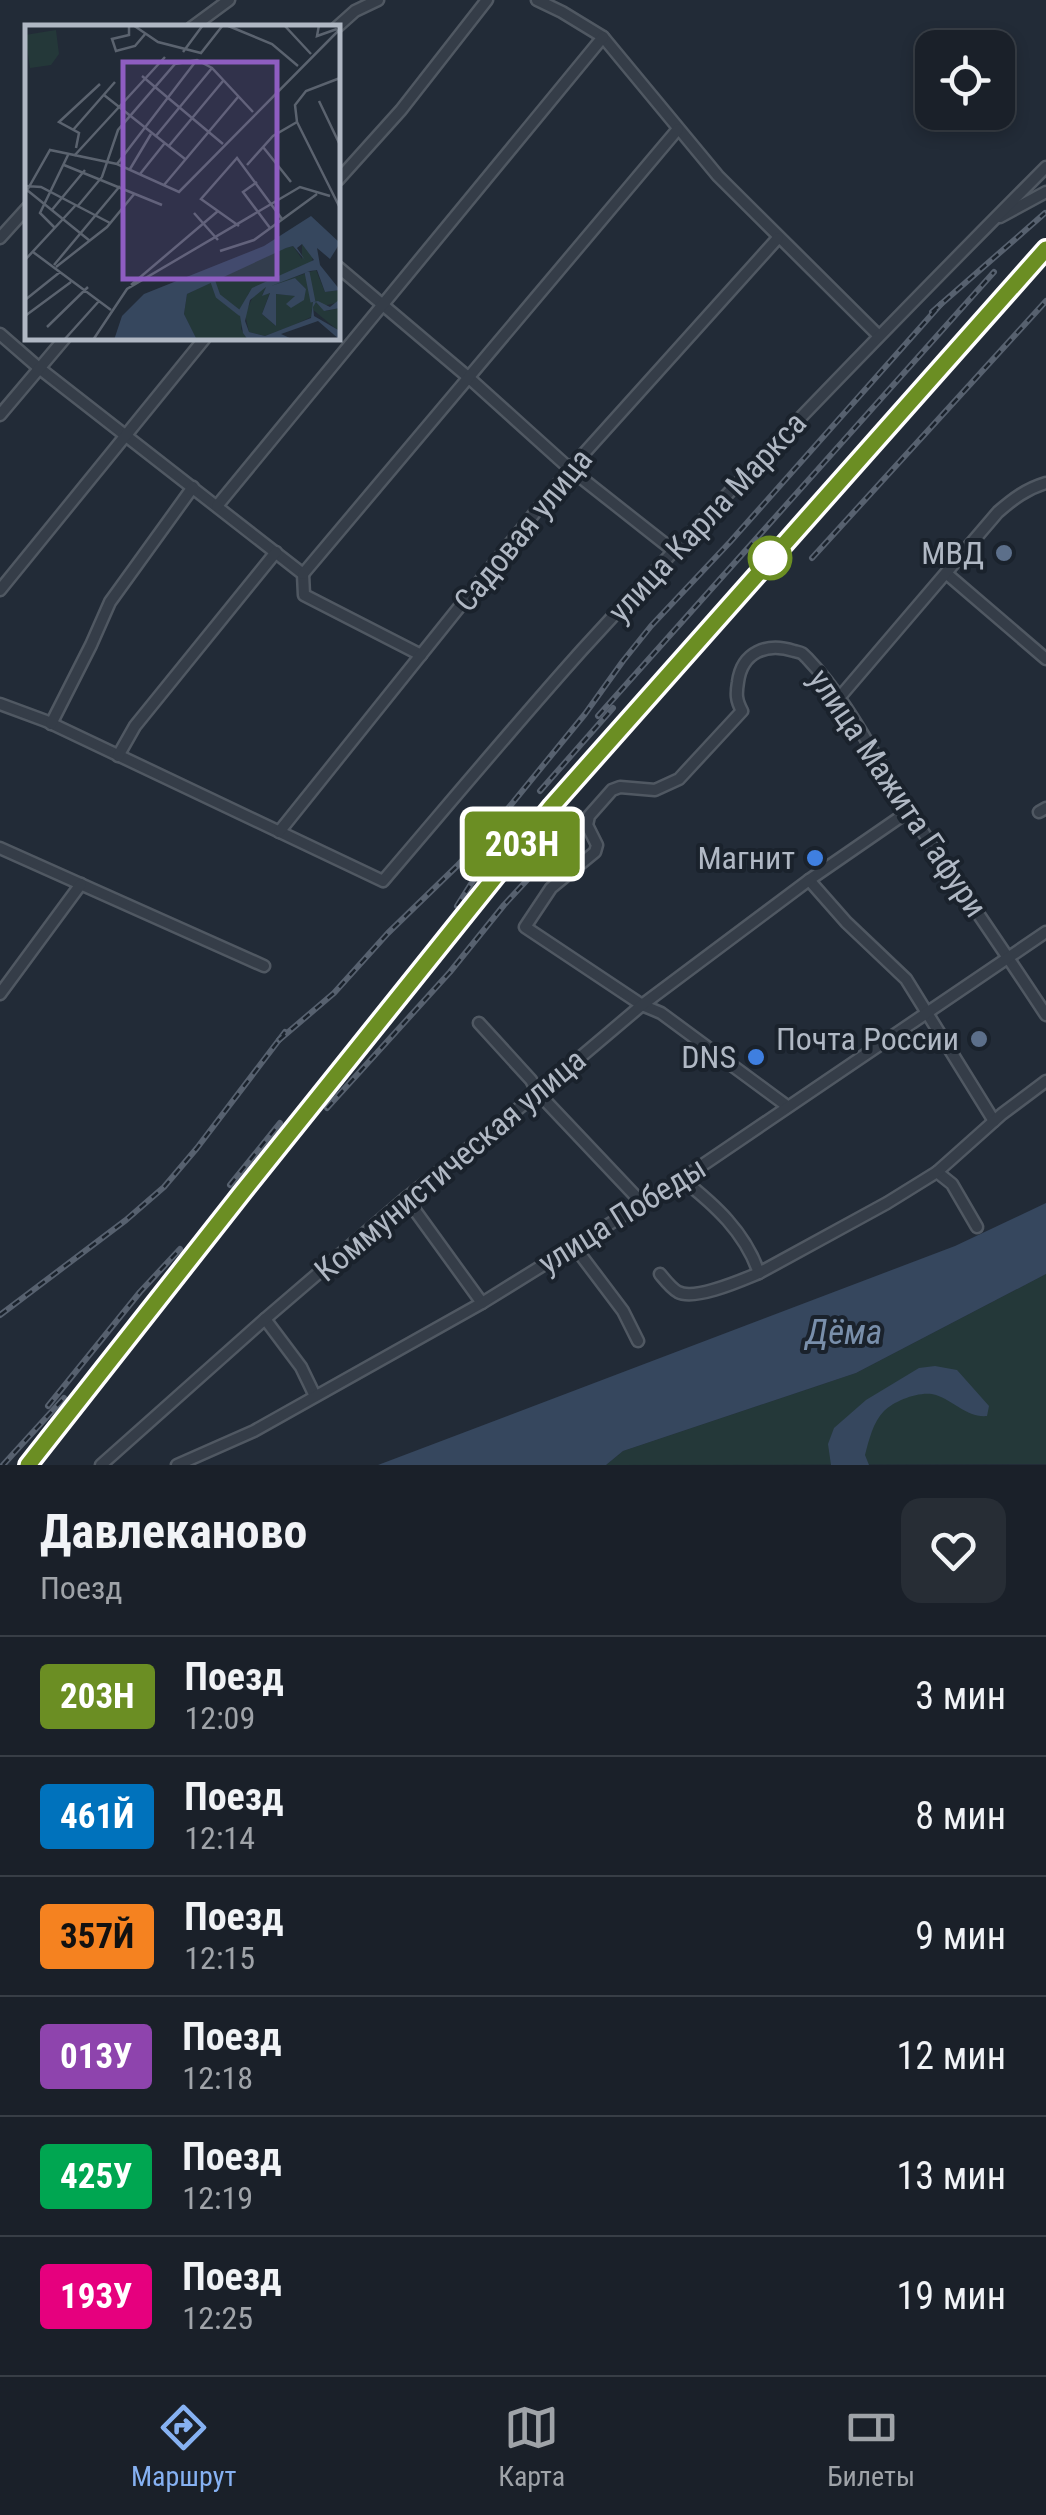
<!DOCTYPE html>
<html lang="ru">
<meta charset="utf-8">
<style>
body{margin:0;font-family:"Roboto Condensed",sans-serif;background:#272d35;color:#f1f3f6;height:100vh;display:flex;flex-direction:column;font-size:38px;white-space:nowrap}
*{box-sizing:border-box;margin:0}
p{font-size:32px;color:#9fa3a8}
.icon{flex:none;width:55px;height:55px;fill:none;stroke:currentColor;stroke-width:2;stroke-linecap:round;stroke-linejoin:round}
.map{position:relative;height:1465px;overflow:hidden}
.side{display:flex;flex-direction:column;background:#1a2029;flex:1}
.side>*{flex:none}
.badge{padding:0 20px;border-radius:8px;font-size:35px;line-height:65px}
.fabs{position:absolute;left:915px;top:30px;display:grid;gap:20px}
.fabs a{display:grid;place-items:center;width:100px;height:100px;border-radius:20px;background:#1a2029;box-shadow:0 5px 15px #0003,0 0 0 2px #383e46;font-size:50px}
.map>.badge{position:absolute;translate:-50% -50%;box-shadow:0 0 0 5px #fff}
.round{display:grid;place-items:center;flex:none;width:105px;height:105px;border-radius:20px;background:#272d35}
.summary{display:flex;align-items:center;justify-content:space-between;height:170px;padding:0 40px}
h1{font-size:48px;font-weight:700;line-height:75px}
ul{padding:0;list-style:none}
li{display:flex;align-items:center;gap:30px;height:120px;padding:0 40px;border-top:2px solid #383e46}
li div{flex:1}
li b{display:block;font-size:38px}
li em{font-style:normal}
li .badge{min-width:110px;font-weight:700;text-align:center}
.tab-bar{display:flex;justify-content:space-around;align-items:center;height:140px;border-top:2px solid #383e46;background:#1a2029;font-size:28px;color:#9fa3a8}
.tab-bar a{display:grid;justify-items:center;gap:5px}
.tab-bar .active{color:#86b1f2}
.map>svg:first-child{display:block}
</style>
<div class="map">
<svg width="1046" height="1465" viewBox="0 0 1046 1465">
<rect width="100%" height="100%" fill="#222b37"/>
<path fill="#243839" d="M1046 1274V1464L606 1465 623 1451 856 1373Z"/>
<g fill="#36475e">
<path d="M1046 1203V1274L856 1373 623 1451 606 1465H378L955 1246Z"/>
<path d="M935 1366 957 1370 989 1406 987 1416C968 1418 954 1401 936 1395 922 1390 895 1400 884 1411 873 1422 869 1440 865 1455L869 1465H831L828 1444 834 1428 866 1400 919 1368Z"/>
</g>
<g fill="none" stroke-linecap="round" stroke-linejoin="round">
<defs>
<g id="minor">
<path d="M537 0 562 12 603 37 718 176 878 335"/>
<path d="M191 28 229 0"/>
<path d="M336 28 355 11 378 0"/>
<path d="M338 180 401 110 487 0"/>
<path d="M1000 217 1046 192"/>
<path d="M0 238 28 207"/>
<path d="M338 267 468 377 570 469 674 551"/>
<path d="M0 334 39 368 303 574 304 595 421 655"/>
<path d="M0 415 65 338"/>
<path d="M217 506 603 37"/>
<path d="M303 574 678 129"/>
<path d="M947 574 1046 659"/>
<path d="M0 590 205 338"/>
<path d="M839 698 998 512C1013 499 1026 489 1046 483"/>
<path d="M0 704 46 721 383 881C449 804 514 726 582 650 733 485 889 325 1046 167"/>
<path d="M51 724 91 645 110 602 193 487"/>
<path d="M118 756 135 726 276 552"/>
<path d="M1039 812 1046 808"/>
<path d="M279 832 570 469 778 238"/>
<path d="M0 848 264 966"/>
<path d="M809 880 846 922 906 979 994 1121"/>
<path d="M0 994 81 884"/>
<path d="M479 1023 531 1080 538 1093 643 1204"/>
<path d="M787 1106 661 1013 642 1005 525 927 551 888 595 852 597 845 587 825 589 816 612 790 620 787 655 790 679 779 742 711C736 700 736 694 738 682 742 652 767 642 794 651 802 653 801 652 807 658 849 702 876 760 909 811 954 879 1001 946 1046 1015"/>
<path d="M937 1172 952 1184 977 1227"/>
<path d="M682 1179C715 1205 745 1232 759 1273"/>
<path d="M406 1198 482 1303"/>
<path d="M574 1246 623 1311 638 1341"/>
<path d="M660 1274C665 1280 671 1288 678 1292 695 1301 742 1280 759 1273L887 1203 937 1172 1002 1114 1046 1081"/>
<path d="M265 1319 301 1367 315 1396"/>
<path d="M101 1465 265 1319 406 1198 538 1093 642 1005 809 880 909 811"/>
<path d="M177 1465 254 1431 482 1303 682 1179 1046 932"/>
</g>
</defs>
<use href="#minor" stroke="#505862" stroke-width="15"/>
<use href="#minor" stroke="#353d48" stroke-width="10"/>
<defs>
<g id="rail">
<path d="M932 312 1045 213"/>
<path d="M812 558 1046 301"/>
<path d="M598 716 994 272"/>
<path d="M540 791 613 708"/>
<path d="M457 906 505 830"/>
<path d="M279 1040 334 993 388 933 457 866 492 828 585 714 623 661 651 626 730 542 941 304"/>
<path d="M327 1108 450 972 504 905 541 865"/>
<path d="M230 1185 280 1123"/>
<path d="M0 1315 126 1220 164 1187 197 1148 285 1032"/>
<path d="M48 1406 140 1292 180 1249"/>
<path d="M3 1465 64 1398"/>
<path d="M28 1465 241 1194 551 806 1046 249"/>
</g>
</defs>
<use href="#rail" stroke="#57616f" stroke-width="6"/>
<use href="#rail" stroke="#1a222c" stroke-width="2.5" stroke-dasharray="8" stroke-linecap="butt"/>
</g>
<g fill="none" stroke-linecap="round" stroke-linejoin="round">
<defs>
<path id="line" d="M28 1465 241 1194 552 806 1046 249"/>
</defs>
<use href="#line" stroke="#fff" stroke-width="22"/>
<use href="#line" stroke="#6b8e23" stroke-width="15"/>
</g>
<g fill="#5c6f8a" stroke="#1a222c" stroke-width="4">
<circle cx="1004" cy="553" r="10"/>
<circle cx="979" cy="1039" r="10"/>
</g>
<circle fill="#fff" stroke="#6b8e23" stroke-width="5" cx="770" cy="558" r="20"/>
<g fill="#3f7fe0" stroke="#1a222c" stroke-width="4">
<circle cx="815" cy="858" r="10"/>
<circle cx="756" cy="1057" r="10"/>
</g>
<g text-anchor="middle" stroke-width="8" stroke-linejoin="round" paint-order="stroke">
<g font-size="32" fill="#b0b8c4" stroke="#1a222c">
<text transform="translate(707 517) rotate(-47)" y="11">улица Карла Маркса</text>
<text transform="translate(523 530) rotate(-51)" y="11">Садовая улица</text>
<text transform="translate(898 793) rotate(56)" y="11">улица Мажита Гафури</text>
<text transform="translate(450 1165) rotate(-40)" y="11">Коммунистическая улица</text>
<text transform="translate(622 1215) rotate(-32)" y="11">улица Победы</text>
</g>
<g font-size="32" fill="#b0b8c4" stroke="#1a222c" text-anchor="end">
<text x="984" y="564">МВД</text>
<text x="795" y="869">Магнит</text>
<text x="959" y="1050">Почта России</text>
<text x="736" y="1068">DNS</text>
</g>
<g font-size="35" font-style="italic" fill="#798fab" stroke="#1a222c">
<text x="844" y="1344">Дёма</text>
</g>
</g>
<g transform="translate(25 25)">
<rect width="315" height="315" fill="#222b37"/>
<path d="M31 5 34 29 26 40 5 43 0 10ZM277 219 288 228 287 238 223 269 216 304 223 315H172L159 289 162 269 253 225 268 221 277 234ZM291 245 300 267 315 265V277L298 281 301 286 315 283V307L287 284 286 292 269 300 240 311 224 307 220 289 230 267 241 262 237 271 245 267 237 289 251 301V269L273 271 281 264 270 253 250 264 246 260Z" fill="#243839"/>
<path d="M286 191 315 218 305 234 292 223 295 240 315 265 300 267 292 245 285 246 246 261 270 253 281 264 279 275 266 283 261 279 270 271 251 269V301L237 289 245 268 237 271 241 262 225 275 220 296 224 307 240 311 286 293 288 277 293 276 305 282 315 274V283L299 286 291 277 288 282 289 291 315 306V315L293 296 256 309 269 315H223L218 308 214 285 227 263 289 235 277 219 272 223 280 235 268 221 261 223 162 269 159 289 172 315H89L97 291 119 269 239 221Z" fill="#36475e"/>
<path fill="none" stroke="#36475e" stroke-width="5" d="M282 247 288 277M187 254 193 271 216 289"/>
<path fill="none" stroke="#5b636f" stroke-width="2.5" d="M104 0V10L87 14 91 26 110 21 121 8M108 0 133 17 176 28 198 0M201 0 247 19 273 41M259 0 286 29M294 0 292 11 312 4M158 27 178 0M117 51 198 119M315 53 281 66 270 80 272 97 315 183M79 70 160 134M294 76 315 120M48 105 90 57M130 112 187 43M143 122 198 56M238 122 266 157M51 123 54 108 34 97 75 59M49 131 140 32M92 139 171 36M39 140 137 180M222 140 248 111 272 97M105 144 126 109M115 149 139 119M232 157 218 167 245 203M139 160 213 72M1 161 16 162 85 198M2 165 65 216M0 169 25 125 92 139 154 167 315 4M52 182 77 152 93 105 150 39 172 35 187 43 228 87M26 186 60 145M169 188 193 215M214 201 176 174 212 133 257 194M30 203 15 188 43 130M195 226 229 215 292 169M8 227 86 285M0 235 50 181M29 240 95 161M31 242 82 202 110 168M106 260 193 186M0 275 35 247M0 291 46 257M22 302 63 262M39 315 74 276M68 315 102 264 275 162 305 171"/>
<path fill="#8e5dc1" fill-opacity="0.15" stroke="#8e5dc1" stroke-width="5" d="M98 37H252V254H98Z"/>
<rect width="315" height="315" fill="none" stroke="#b0b8c4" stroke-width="5"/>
</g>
</svg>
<div class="fabs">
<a><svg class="icon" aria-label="locate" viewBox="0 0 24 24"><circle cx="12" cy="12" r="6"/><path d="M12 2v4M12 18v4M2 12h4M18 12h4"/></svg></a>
</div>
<b class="badge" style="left:522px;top:844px;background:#6b8e23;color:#fff">203Н</b>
</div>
<section class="side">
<div class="summary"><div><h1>Давлеканово</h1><p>Поезд</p></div><a class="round"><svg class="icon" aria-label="heart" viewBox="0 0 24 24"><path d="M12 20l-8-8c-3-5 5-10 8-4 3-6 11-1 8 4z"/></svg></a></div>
<ul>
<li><span class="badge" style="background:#6b8e23;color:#fff">203Н</span><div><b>Поезд</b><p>12:09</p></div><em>3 мин</em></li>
<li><span class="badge" style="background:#0072bc;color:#fff">461Й</span><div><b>Поезд</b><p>12:14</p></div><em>8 мин</em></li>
<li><span class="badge" style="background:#f58220;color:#111">357Й</span><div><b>Поезд</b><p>12:15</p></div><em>9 мин</em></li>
<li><span class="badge" style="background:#8e44ad;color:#fff">013У</span><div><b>Поезд</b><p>12:18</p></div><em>12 мин</em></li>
<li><span class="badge" style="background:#00a651;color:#fff">425У</span><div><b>Поезд</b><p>12:19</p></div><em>13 мин</em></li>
<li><span class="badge" style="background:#e6007e;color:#fff">193У</span><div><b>Поезд</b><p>12:25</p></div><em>19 мин</em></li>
</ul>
</section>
<nav class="tab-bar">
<a class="active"><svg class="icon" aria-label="directions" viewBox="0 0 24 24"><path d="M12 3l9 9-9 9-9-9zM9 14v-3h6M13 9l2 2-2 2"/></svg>Маршрут</a>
<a><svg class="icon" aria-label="map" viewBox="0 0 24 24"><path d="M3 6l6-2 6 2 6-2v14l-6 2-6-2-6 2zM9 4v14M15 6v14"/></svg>Карта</a>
<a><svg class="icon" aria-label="tickets" viewBox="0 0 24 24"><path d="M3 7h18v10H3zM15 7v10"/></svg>Билеты</a>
</nav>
